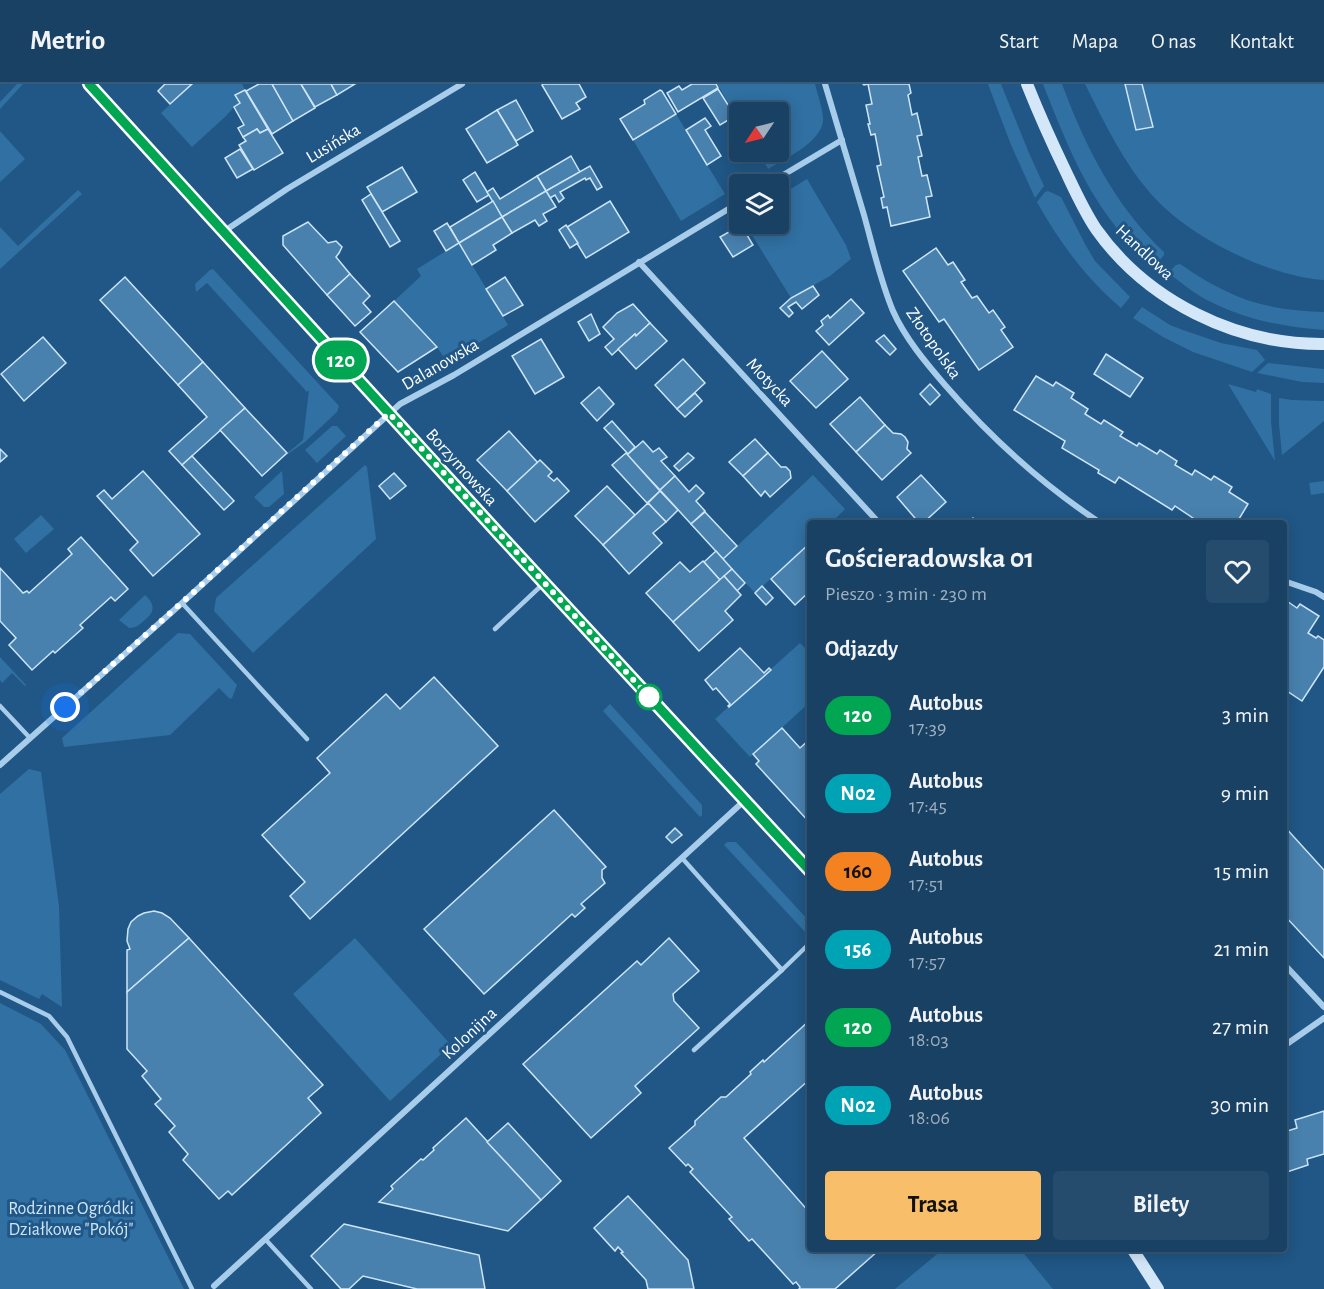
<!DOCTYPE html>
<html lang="pl">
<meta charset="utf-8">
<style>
body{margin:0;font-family:"Alegreya Sans",sans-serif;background:#254c6d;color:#f1f3f6;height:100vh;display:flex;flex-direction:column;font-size:22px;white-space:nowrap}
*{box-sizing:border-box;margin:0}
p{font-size:20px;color:#9fafbf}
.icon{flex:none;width:33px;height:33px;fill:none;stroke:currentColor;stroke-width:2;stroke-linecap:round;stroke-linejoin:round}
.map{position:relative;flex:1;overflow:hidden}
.sheet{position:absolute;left:807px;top:436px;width:480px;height:732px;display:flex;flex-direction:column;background:#184164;border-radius:6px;box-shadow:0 3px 15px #0003,0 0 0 2px #365a78}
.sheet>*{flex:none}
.badge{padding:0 12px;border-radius:20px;font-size:21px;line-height:39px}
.needle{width:39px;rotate:235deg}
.controls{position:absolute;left:729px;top:18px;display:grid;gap:12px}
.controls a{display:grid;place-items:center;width:60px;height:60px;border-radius:6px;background:#184164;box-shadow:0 3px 15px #0003,0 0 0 2px #365a78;font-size:30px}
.you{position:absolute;width:30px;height:30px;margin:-15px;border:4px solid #fff;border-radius:50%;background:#1a73e8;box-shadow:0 0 0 9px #1a73e833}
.map>.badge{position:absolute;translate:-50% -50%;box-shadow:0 0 0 3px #fff}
h2{padding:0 18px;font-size:22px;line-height:54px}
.round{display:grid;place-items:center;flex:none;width:63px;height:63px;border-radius:6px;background:#254c6d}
.summary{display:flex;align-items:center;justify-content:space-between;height:102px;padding:0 18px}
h1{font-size:28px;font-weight:700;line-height:45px}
.button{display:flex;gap:12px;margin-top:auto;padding:12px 18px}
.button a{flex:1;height:69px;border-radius:6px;background:#f8be69;color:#111;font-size:24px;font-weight:700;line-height:69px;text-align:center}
.button a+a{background:#254c6d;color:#f1f3f6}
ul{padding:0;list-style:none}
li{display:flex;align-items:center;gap:18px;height:78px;padding:0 18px}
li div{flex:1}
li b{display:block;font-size:22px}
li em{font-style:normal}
li .badge{min-width:66px;font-weight:700;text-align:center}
header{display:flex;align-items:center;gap:36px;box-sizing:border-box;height:84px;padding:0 30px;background:#184164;border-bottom:2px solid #365a78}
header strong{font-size:28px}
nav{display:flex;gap:33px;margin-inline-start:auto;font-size:21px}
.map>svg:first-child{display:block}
</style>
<header>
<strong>Metrio</strong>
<nav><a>Start</a><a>Mapa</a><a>O nas</a><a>Kontakt</a></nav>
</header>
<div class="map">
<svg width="1324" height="1205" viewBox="0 0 1324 1205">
<rect width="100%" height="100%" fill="#205786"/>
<g fill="#3070a2">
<path d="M17 0H23L0 25V18Z"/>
<path d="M192 0H242L245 6 235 11 240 19 234 23 226 32 192 63 161 29Z"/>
<path d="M717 0H815C817 8 824 29 823 37 821 58 785 75 768 85L758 68H778V28H740L739 37Z"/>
<path d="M988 0H1001L1029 69 1044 102 1035 114 1011 61Z"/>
<path d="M1043 0H1062C1085 62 1115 122 1164 168V171L1157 180C1142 167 1124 155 1113 139 1081 98 1062 48 1043 0Z"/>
<path d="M1085 0H1324V196C1269 193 1187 152 1151 110 1123 78 1104 38 1085 0Z"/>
<path d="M676 30 725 110 681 137 633 56Z"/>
<path d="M0 47 25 75 0 98Z"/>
<path d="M807 95 846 161 851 175 830 192 791 214 745 140H778L779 112Z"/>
<path d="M78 106 82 110 0 185V143L18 162Z"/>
<path d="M1048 107 1061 113 1085 160 1095 177 1130 213 1121 224C1086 194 1059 158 1037 118L1045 108Z"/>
<path d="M459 159 508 241 447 278 437 263 394 217 421 192 417 185Z"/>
<path d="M1180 180C1196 191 1214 202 1232 210 1260 223 1293 227 1324 228V246C1285 243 1246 236 1211 218 1196 211 1182 199 1168 189L1176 181Z"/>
<path d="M213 185 339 322 337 328 305 358 278 377 303 356 309 306 307 308 207 199 196 208 195 200 210 186Z"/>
<path d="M1142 223 1170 241 1183 246 1221 259 1257 266 1265 276 1252 288 1193 268 1163 253 1133 234Z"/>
<path d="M1268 279 1324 285V299L1302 298 1257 289Z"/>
<path d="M1228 300 1256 308 1257 305 1271 310V338L1275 377Z"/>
<path d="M1279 314 1292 316 1324 317V337L1282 371 1279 340Z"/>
<path d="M332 342H337L346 352 317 379 305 366Z"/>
<path d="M365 381 367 383 376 455 253 569 214 527 216 514Z"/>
<path d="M282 387 284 410 269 423H264L254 413Z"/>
<path d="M813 391 845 425 831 439 810 440V459L755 509 723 475Z"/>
<path d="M1324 397V409L1311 411 1309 399Z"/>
<path d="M41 431 54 445 26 469 14 455Z"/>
<path d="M145 511C154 519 156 527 146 535 140 540 137 544 129 544L119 536Z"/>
<path d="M178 549 190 550 237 601 232 614 230 615 219 604 170 651 64 663 62 654Z"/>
<path d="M800 559 810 569V618L750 673 715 635Z"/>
<path d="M0 573 26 601 25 602 12 589 2 599 0 596Z"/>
<path d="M610 620 702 721V731L700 733 603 627Z"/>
<path d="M29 685 41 688 59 822 62 923 42 910 39 915 0 896V710Z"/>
<path d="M727 758H736L810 838V848L808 851 724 761Z"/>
<path d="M355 854 451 961 390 1017 293 910Z"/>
<path d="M0 919 41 940 65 966 184 1205H0Z"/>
<path d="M942 1166H1021L1053 1205H895Z"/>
</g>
<g fill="#4881ae" stroke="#cde5f7" stroke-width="1.5">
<path d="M165 0H192L170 20 158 7Z"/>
<path d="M259 0H272L293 37 272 50 246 7Z"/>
<path d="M272 0H301L315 24 293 37Z"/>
<path d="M301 0H331L337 11 315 23Z"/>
<path d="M331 0H355L337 11Z"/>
<path d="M543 0H579L586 13 576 19 580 25 562 35 542 1Z"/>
<path d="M692 0H716L718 4 678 28 667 9 679 2 682 6Z"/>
<path d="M863 0H909L911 9 908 11 912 31 917 29 922 51 917 52 922 72 918 73 922 92 927 91 932 112 926 113 930 133 891 142 887 123 883 124 881 114 884 113 877 82 881 81 875 50 871 51 868 40H870L866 21 872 20 868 0 864 1Z"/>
<path d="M1125 0H1142L1153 43 1136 46Z"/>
<path d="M718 5 735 32 720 41 703 14Z"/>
<path d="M245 6 268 45 260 49 257 45 243 53 238 44 244 41 234 23 240 19 235 11Z"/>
<path d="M660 6 662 7 676 30 633 56 620 35 645 20 644 16Z"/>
<path d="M516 16 533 47 516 57 497 26Z"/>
<path d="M497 26 518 61 487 79 466 45Z"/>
<path d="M705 34 711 42 705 46 721 72 707 81 686 46Z"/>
<path d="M257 45 260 49 268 45 283 69 254 86 239 61 246 57 243 53Z"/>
<path d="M240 65 253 85 237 94 225 74Z"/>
<path d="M571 72 580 88 546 107 537 92Z"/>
<path d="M590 82 602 103 597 106 590 94 586 96 585 94 560 108 564 114 559 118 555 111 550 114 546 107Z"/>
<path d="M402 83 417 108 382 128 367 103Z"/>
<path d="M475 88 489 111 477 118 463 96Z"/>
<path d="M537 92 546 107 502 133 487 108 493 104 500 115Z"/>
<path d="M546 107 556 123 543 130 547 137 539 142 535 136 512 149 502 133Z"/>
<path d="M371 110 400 157 390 163 362 116Z"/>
<path d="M493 117 502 133 459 159 450 143Z"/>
<path d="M610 117 629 148 586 174 567 143Z"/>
<path d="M502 133 512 149 493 161 496 166 472 181 459 159Z"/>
<path d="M308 138 328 159 336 157 342 163 339 169 336 173 350 190 327 211 283 161V152Z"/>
<path d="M447 139 459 159 446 167 434 147Z"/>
<path d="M566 141 578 159 570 164 559 146Z"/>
<path d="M741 141 753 161 733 173 720 153Z"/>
<path d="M936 164 948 181 953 178 965 196 961 198 972 214 977 212 989 229 993 226 1005 243 1001 246 1013 263 979 286 944 235 939 238 903 187Z"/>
<path d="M350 190 370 212 363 219 371 228 355 242 327 211Z"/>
<path d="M125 193 203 278 178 301 100 216Z"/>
<path d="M505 193 523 221 503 232 486 205Z"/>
<path d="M813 202 819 211 802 225 796 218 788 223 793 229 789 233 780 224 791 214Z"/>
<path d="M851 215 864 229 829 261 816 247 823 241 821 237 828 231 830 234Z"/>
<path d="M394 217 437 263 398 288 360 248Z"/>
<path d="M633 220 650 239 636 252 635 250 612 271 605 263 614 255 603 243 617 229Z"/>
<path d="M591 230 600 250 589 257 578 238Z"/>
<path d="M650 239 667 257 636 285 618 265 635 250 636 252Z"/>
<path d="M884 251 896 265 890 271 876 257Z"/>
<path d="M43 253 66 279 24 317 1 290Z"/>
<path d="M541 255 564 293 535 310 512 272Z"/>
<path d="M822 267 848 295 816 324 790 297Z"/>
<path d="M1106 270 1143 294 1130 313 1094 290Z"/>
<path d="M683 275 705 299 677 325 655 301Z"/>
<path d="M203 278 245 324 182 381 169 367 207 333 178 301Z"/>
<path d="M1036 292 1053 302 1056 298 1074 309 1071 314 1088 325 1085 330 1101 340 1104 336 1123 348 1120 352 1137 362 1139 359 1157 370 1160 366 1177 377 1175 381 1192 391 1195 386 1211 396 1214 392 1232 403 1229 408 1248 420 1236 440H1202L1175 422 1172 426 1119 393 1115 399 1098 389 1099 386 1062 364 1065 357 1014 326Z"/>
<path d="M930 300 940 311 930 321 920 310Z"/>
<path d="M599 303 614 320 597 337 581 319Z"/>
<path d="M695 309 702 317 685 333 677 325Z"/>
<path d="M860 313 885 341 856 368 830 340Z"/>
<path d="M245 324 287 369 262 392 220 346Z"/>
<path d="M612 337 635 363 628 370 604 344Z"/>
<path d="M885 341 893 349 901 350 905 353 908 358 907 365 911 369 882 396 856 368Z"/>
<path d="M509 347 538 379 507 407 477 376Z"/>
<path d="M755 355 768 369 743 392 729 378Z"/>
<path d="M643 357 653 368 659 364 667 373 661 377 675 392 660 406 627 371Z"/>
<path d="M0 365 7 372 0 378Z"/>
<path d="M626 369 660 407 647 419 612 381Z"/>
<path d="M688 369 694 374 679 387 674 382Z"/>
<path d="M768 369 781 383H786L790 387 791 394 770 413 765 407 761 412 743 392Z"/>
<path d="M192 372 234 417 224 426 182 381Z"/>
<path d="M540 376 552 388 548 392 554 397 557 394 569 407 535 438 507 407Z"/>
<path d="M143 387 200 450 153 492 130 466 138 458 97 412 104 406 112 415Z"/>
<path d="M394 389 406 402 390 415 379 402Z"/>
<path d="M921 391 946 418 922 440H920L897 413Z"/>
<path d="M675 392 689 408 696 401 704 409 696 417 705 427 691 440 660 406Z"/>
<path d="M607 402 635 431 603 461 575 432Z"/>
<path d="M660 407 678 426 666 438 648 419Z"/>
<path d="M648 419 666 438 653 449 662 459 629 490 603 461Z"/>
<path d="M705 428 737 462 723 475 691 440Z"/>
<path d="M973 434 979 440H967Z"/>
<path d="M81 453 128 505 115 517 111 513 80 541 83 544 55 569 53 567 32 586 9 561 16 554 0 537V484L23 509 27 507 29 509 72 470 68 465Z"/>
<path d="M810 459V490L807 493 810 497V507L795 521 771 495Z"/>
<path d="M716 467 732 485 720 496 704 478Z"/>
<path d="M703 477 720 496 673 538 646 509 680 478 690 488Z"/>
<path d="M732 485 745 499 737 507 724 492Z"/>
<path d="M724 492 741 511 725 527 733 536 699 567 673 538Z"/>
<path d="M762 502 773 514 766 521 755 509Z"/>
<path d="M1284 515 1297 524 1300 520 1319 532 1308 549 1316 554 1318 552 1324 556V583L1302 617 1284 605Z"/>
<path d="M740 564 764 589 769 584 771 586 729 623 728 622 730 620 716 604 713 606 705 596Z"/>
<path d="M434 593 498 662 310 835 290 812 305 798 262 751 330 689 317 674 386 610 400 625Z"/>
<path d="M782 644 800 664 810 655V739L756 680 759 677 753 670Z"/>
<path d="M554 726 606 783 602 786V794L605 799 581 820 585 824 575 833 572 830 484 910 424 845Z"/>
<path d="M1284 742 1324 786V874L1284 831Z"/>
<path d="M675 744 682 751 672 759 666 753Z"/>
<path d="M154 827 162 829 170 834 189 854 127 908V866L130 865 127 857 128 845 131 838 138 832 144 829Z"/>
<path d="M189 854 323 1001 308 1014 321 1029 232 1111 228 1107 219 1115 183 1076 188 1070 169 1048 175 1042 155 1020 161 1015 142 992 147 987 127 965V908Z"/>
<path d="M669 854 699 887 673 910 674 917 699 944 635 1002 641 1009 591 1054 523 980 637 877 641 881Z"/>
<path d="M810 936V995L744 1054 810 1129V1166H879L835 1205H799L800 1203 796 1198 793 1200 752 1155 749 1157 729 1135 732 1133 690 1088 693 1085 688 1080 686 1082 669 1064 695 1041V1037L721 1013H726L751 990 750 988 763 976 764 978Z"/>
<path d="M1324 1027V1070L1307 1075 1308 1081 1284 1089V1048L1297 1044 1295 1036Z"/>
<path d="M466 1034 541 1116 508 1147 379 1118 393 1105 391 1102 421 1075 423 1076 434 1066 433 1064Z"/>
<path d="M508 1039 561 1097 541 1116 487 1058Z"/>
<path d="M628 1112 688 1176 694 1205H648L646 1196 621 1169 623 1168 618 1163 615 1167 594 1144Z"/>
<path d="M344 1140 479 1171 485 1205H417L363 1192 349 1205H341L311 1172Z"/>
</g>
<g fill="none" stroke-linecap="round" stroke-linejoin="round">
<g stroke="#a8cdea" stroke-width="4.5">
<path d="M182 519 307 655"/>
<path d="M495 545 543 500"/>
<path d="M0 622 30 654"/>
<path d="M682 774 782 886 810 859"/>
<path d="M0 908 49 932 67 953 192 1205"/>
<path d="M694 966 782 886"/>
<path d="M266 1156 311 1205"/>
</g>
<g stroke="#a8cdea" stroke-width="6">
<path d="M825 0C838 44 851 87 864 131 873 163 880 196 893 227 905 254 926 279 945 301 991 354 1044 402 1102 440"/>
<path d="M768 100 842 56"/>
<path d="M223 148 287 105 462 0"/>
<path d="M639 178 880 440"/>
<path d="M1284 497 1316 508 1324 513"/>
<path d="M0 681 182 519 400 320 454 291 740 118"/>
<path d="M1284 880 1324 923"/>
<path d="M1284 962 1324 934"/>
<path d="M214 1202 744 717"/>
</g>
<g stroke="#d4e7f8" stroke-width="12">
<path d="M89 0 498 449 810 787"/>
<path d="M1027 0C1039 30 1052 59 1066 88 1075 107 1084 127 1096 145 1147 217 1236 261 1324 260"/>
<path d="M1133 1166 1158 1205"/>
</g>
</g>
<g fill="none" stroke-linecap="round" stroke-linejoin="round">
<defs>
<path id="line" d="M89 0 498 449 810 787"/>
</defs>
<use href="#line" stroke="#fff" stroke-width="14"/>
<use href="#line" stroke="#00a651" stroke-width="9"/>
<path stroke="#fff" stroke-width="6" stroke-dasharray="0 10.8" d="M65 623 196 506 389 329 649 613"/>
</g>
<circle fill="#fff" stroke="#00a651" stroke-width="3" cx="649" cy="613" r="12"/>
<g text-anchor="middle" stroke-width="6" stroke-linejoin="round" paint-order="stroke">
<g font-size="18" fill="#fff" stroke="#205786">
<text transform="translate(333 59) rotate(-31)" y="6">Lusińska</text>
<text transform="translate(1145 168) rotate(43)" y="6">Handlowa</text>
<text transform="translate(934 259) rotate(55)" y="6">Złotopolska</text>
<text transform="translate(440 280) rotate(-30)" y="6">Dalanowska</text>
<text transform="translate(770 298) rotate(47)" y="6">Motycka</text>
<text transform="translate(462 383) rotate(48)" y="6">Borzymowska</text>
<text transform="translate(469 949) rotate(-43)" y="6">Kolonijna</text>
</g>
<g font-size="18" fill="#cde5f7" stroke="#205786">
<text x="71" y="1130">Rodzinne Ogródki<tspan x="71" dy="21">Działkowe "Pokój"</tspan></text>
</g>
</g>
</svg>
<div class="controls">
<a><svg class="needle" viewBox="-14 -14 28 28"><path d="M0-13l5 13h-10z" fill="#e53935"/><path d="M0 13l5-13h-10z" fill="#9fafbf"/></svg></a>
<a><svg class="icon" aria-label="layers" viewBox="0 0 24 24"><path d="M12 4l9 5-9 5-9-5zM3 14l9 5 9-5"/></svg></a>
</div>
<div class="you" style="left:65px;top:623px"></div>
<b class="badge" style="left:341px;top:276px;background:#00a651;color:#fff">120</b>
<section class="sheet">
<div class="summary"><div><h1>Gościeradowska 01</h1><p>Pieszo · 3 min · 230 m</p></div><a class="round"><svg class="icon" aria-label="heart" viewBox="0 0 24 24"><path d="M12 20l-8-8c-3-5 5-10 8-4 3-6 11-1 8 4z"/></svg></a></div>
<h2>Odjazdy</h2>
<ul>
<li><span class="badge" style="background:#00a651;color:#fff">120</span><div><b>Autobus</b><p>17:39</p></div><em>3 min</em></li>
<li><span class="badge" style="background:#00a3b4;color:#fff">N02</span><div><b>Autobus</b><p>17:45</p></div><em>9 min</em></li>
<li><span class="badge" style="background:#f58220;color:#111">160</span><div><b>Autobus</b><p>17:51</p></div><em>15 min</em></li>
<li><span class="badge" style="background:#00a3b4;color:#fff">156</span><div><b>Autobus</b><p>17:57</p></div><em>21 min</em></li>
<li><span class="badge" style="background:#00a651;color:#fff">120</span><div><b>Autobus</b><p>18:03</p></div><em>27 min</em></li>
<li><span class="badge" style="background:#00a3b4;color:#fff">N02</span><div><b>Autobus</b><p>18:06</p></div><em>30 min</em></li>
</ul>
<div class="button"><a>Trasa</a><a>Bilety</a></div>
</section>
</div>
